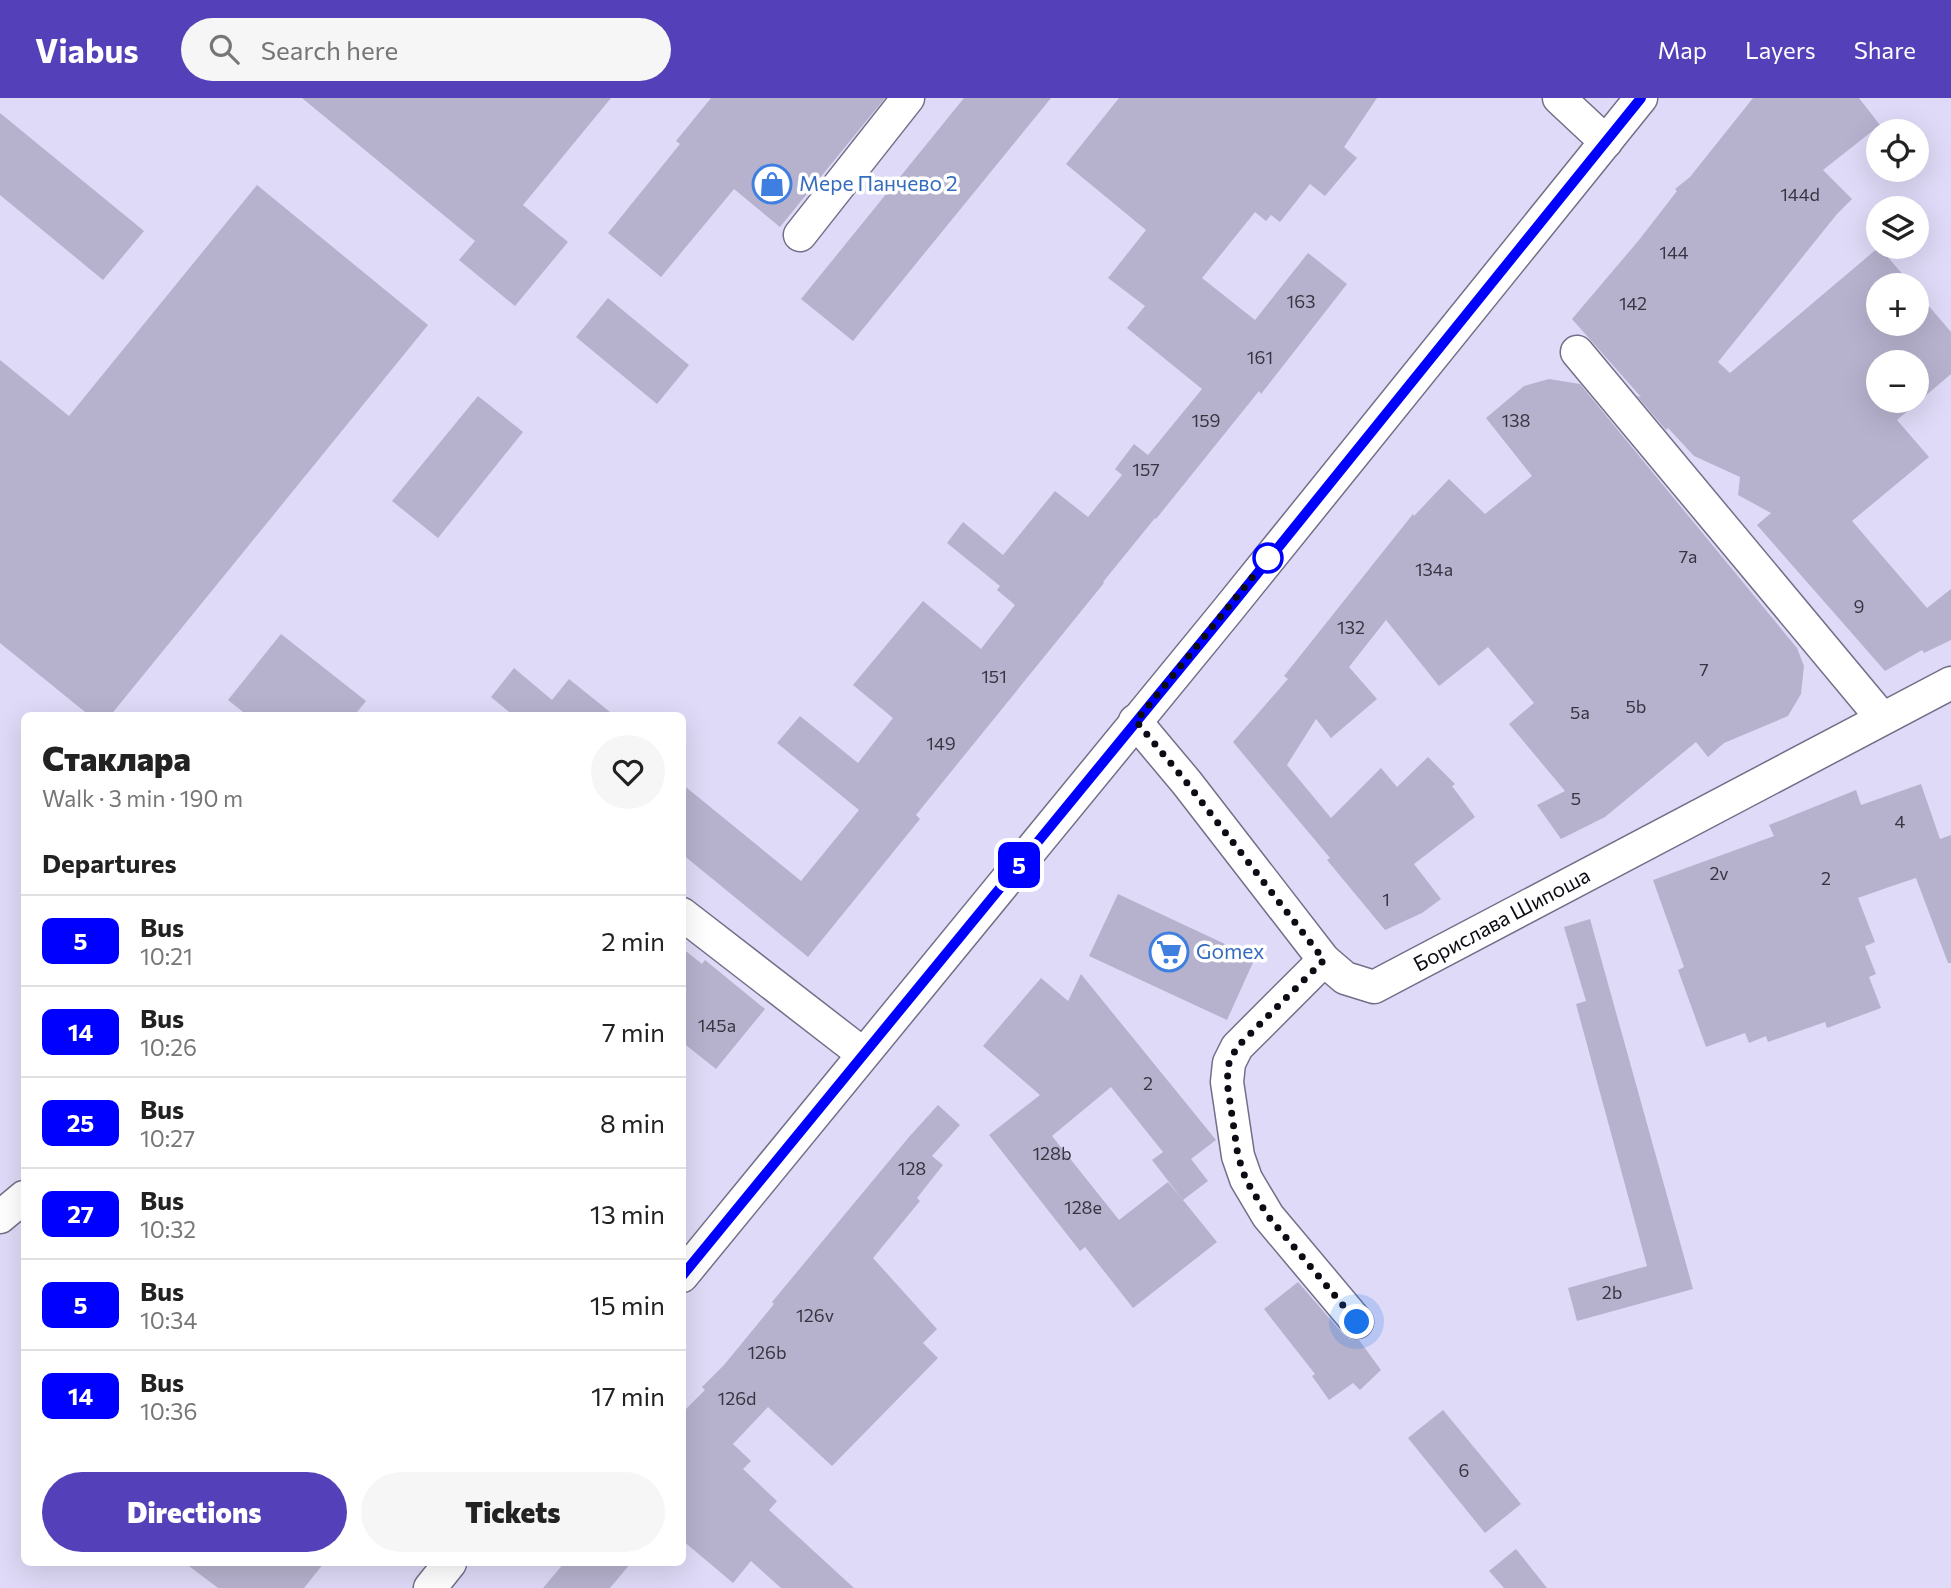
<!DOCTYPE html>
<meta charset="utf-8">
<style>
body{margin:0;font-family:Commissioner,sans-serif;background:#f6f6f6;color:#222;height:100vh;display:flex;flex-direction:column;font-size:26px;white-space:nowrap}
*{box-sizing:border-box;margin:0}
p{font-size:23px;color:#767676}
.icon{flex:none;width:38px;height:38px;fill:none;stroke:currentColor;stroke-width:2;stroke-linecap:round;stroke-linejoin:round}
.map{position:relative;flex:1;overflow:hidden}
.drawer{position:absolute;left:21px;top:614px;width:665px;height:854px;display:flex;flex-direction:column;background:#fff;border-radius:10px;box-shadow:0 7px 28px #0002}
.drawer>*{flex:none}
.badge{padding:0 14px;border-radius:10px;font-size:24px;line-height:46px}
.tools{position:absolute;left:1866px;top:21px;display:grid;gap:14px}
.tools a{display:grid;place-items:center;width:63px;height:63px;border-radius:50%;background:#fff;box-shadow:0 7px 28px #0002;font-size:35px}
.you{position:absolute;width:35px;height:35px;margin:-18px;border:5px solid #fff;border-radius:50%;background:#1a73e8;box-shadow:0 0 0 10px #1a73e833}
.map>.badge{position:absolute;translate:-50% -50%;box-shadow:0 0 0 4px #fff}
h2{padding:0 21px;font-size:26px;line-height:63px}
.round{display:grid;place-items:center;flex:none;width:74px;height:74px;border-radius:37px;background:#f6f6f6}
.head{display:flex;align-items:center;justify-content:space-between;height:119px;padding:0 21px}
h1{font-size:33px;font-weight:800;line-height:52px}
.action{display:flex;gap:14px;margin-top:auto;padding:14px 21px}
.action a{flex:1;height:80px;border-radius:42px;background:#5440b8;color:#fff;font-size:28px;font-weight:800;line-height:80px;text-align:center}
.action a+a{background:#f6f6f6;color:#222}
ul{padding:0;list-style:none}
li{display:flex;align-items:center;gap:21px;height:91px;padding:0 21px;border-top:2px solid #e0e0e0}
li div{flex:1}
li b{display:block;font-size:26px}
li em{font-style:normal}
li .badge{min-width:77px;font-weight:700;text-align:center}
header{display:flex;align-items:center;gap:42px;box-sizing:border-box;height:98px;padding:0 35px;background:#5440b8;color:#fff}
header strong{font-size:33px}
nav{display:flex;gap:38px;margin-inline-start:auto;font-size:24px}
.search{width:490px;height:63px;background:#f6f6f6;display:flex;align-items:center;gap:18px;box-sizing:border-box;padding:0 24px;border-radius:38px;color:#767676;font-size:26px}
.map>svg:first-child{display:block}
</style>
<header>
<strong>Viabus</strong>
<div class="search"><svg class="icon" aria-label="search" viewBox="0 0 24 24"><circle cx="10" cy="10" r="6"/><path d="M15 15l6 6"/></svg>Search here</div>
<nav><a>Map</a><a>Layers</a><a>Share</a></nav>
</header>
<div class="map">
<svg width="1951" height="1490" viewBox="0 0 1951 1490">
<rect width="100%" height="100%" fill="#dedaf7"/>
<g fill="#b6b2ce" fill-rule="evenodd">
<path d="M302 0H611L523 107 568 144 515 208 459 162 475 143Z"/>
<path d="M711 0H885L780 129 734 91 661 179 608 135 680 46 676 43Z"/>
<path d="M964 0H1051L853 243 801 201Z"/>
<path d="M1119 0H1377L1344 49 1357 60 1325 98 1310 86 1280 124 1271 117 1266 123 1255 114 1202 180 1255 222 1308 155 1347 186 1261 296 1259 293 1156 421 1155 420 1103 484 1104 485 916 717 920 721 808 859 682 756V686L801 783 859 712 777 645 800 618 858 665 893 620 853 587 923 503 981 551 1015 507 997 492 1000 488 947 445 963 424 1003 457 1055 393 1088 419 1122 377 1115 371 1134 346 1148 357 1202 291 1127 230 1145 208 1108 180 1146 132 1066 66Z"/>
<path d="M1753 0H1859L1880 27 1823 72 1852 101 1837 116 1718 264 1730 275 1879 149 1912 187H1878V226H1916V193L1951 234V276L1897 322 1929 359 1852 423 1927 510 1951 491V542L1924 555 1922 552 1885 573 1757 427 1771 415 1738 397 1740 379 1694 358 1668 330 1666 332 1637 298 1641 299 1572 221 1639 142 1677 93 1675 91 1690 79ZM1878 264H1916V303H1878Z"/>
<path d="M0 15 144 133 103 182 0 97Z"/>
<path d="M257 87 428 227 110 618H90L0 545V262L69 318Z"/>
<path d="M608 200 689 267 657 306 576 239Z"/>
<path d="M1549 281 1580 286 1797 550 1804 568 1801 596 1788 618 1724 645 1708 659 1696 644 1605 719 1561 741 1537 707 1565 693 1509 626 1534 605 1488 549 1439 588 1386 522 1349 569 1377 601 1331 640 1316 621 1287 667 1331 720 1381 670 1397 689 1428 659 1455 686 1452 688 1475 719 1414 766 1441 801 1422 815 1385 832 1327 762 1330 760 1233 644 1288 581 1284 578 1413 416 1414 418 1449 381 1485 416 1532 378 1486 320 1524 288Z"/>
<path d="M478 298 523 334 438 440 392 403Z"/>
<path d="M281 536 366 603 354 618H248L228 602Z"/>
<path d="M514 570 552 602 569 581 615 618H514L491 599Z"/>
<path d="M1921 686 1940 741 1951 737V865H1948L1916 780 1889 789 1858 800 1875 844 1865 848 1876 876 1869 879 1881 910 1827 930 1825 924 1768 944 1766 938 1749 945 1745 935 1706 949 1678 872 1684 869 1653 782 1774 738 1769 727 1856 692 1861 707Z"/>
<path d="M1118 796 1255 860 1227 922 1089 858Z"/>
<path d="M1590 821 1693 1191 1577 1223 1568 1190 1647 1168 1576 906 1586 903 1564 829Z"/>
<path d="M682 850 702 866 705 862 765 911 716 971 682 944Z"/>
<path d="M1081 876 1216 1042 1191 1061 1208 1083 1183 1102 1217 1144 1133 1210 1085 1149 1080 1153 989 1037 1040 997 983 948 1041 880 1068 903ZM1111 989 1163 1054 1152 1062 1183 1102 1168 1084 1119 1122 1052 1038Z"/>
<path d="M938 1007 960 1027 932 1058 943 1067 917 1100 920 1103 873 1160 937 1231 923 1245 938 1260 832 1368 768 1309 733 1346 751 1363 743 1371 777 1403 769 1412 854 1490H781L751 1463 733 1485 682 1442V1315L705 1292 702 1289 724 1267 774 1206 772 1204 909 1039Z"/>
<path d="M1298 1184 1343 1236 1350 1241 1359 1242 1381 1272 1360 1292 1353 1285 1329 1302 1312 1278 1315 1276 1264 1211Z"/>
<path d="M1443 1312 1521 1406 1485 1435 1408 1340Z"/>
<path d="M1516 1451 1547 1490H1504L1489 1473Z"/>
<path d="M185 1465H324L304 1490H218Z"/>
<path d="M564 1465H631L610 1490H543Z"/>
</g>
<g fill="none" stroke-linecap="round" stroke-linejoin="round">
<defs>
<g id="minor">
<path d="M1559 0 1606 44"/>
<path d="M800 137 908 0"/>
<path d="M1577 254 1882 620"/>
<path d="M1135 623 1187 685 1324 862 1345 880 1374 889 1951 585"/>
<path d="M682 816 863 956"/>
<path d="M1324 862 1237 949 1229 965 1227 984 1238 1058 1246 1081 1268 1118 1357 1224"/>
<path d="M0 1119 24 1099"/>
<path d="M682 1178 1227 513 1641 0"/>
<path d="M430 1490 450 1465"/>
</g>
</defs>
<use href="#minor" stroke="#726f88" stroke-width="35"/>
<use href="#minor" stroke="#fff" stroke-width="32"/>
</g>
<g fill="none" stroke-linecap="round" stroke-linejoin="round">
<defs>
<path id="line" d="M682 1178 1227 513 1641 0"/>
</defs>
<use href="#line" stroke="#fff" stroke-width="16"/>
<use href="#line" stroke="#00f" stroke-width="10"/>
<path stroke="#0d0b14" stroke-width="7" stroke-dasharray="0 12.6" d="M1268 460 1136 623 1187 685 1324 862 1237 949 1229 965 1227 984 1238 1058 1246 1082 1268 1118 1357 1224"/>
</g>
<defs>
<symbol id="shop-ring" viewBox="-11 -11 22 22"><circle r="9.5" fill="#fff" stroke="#3f7fe0" stroke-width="1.5"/><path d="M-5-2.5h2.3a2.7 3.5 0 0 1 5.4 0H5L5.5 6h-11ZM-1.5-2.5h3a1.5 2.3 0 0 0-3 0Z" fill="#3f7fe0"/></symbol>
<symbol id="supermarket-ring" viewBox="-11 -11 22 22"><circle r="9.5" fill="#fff" stroke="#3f7fe0" stroke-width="1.5"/><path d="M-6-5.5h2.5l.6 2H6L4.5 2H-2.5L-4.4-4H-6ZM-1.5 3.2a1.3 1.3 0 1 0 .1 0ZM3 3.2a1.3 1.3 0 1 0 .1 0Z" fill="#3f7fe0"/></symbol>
</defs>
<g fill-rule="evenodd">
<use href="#shop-ring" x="750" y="64" width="44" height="44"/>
<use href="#supermarket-ring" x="1147" y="832" width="44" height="44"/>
</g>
<circle fill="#fff" stroke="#00f" stroke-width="3.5" cx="1268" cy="460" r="14"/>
<g text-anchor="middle" stroke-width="7" stroke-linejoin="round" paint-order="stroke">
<g font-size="18" fill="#373542">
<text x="1800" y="103">144d</text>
<text x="1674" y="161">144</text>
<text x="1301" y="210">163</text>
<text x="1633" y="212">142</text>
<text x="1260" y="266">161</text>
<text x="1206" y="329">159</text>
<text x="1516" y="329">138</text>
<text x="1146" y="378">157</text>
<text x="1688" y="465">7a</text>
<text x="1434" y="478">134a</text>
<text x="1859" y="515">9</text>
<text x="1351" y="536">132</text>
<text x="1704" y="578">7</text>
<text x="994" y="585">151</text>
<text x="1636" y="615">5b</text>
<text x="1580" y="621">5a</text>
<text x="941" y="652">149</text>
<text x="1576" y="707">5</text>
<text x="1900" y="730">4</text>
<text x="1719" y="782">2v</text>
<text x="1826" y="787">2</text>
<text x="1386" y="808">1</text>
<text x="717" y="934">145a</text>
<text x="1148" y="992">2</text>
<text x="1052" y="1062">128b</text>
<text x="912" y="1077">128</text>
<text x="1083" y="1116">128e</text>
<text x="1612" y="1201">2b</text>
<text x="815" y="1224">126v</text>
<text x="767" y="1261">126b</text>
<text x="737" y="1307">126d</text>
<text x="1464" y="1379">6</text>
</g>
<g font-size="21" fill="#366cbe" stroke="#fff" text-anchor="start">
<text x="799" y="93">Мере Панчево 2</text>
<text x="1196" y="861">Gomex</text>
</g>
<g font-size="21" fill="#0d0b14" stroke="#fff">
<text transform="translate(1502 822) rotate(-28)" y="7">Борислава Шипоша</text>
</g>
</g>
</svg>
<div class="tools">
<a><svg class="icon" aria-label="locate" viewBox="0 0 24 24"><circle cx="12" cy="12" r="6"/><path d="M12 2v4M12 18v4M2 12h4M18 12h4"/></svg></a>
<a><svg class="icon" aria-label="layers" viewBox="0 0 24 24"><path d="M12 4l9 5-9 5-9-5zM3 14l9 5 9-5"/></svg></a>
<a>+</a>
<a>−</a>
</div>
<div class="you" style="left:1357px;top:1224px"></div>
<b class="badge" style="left:1019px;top:767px;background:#00f;color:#fff">5</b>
<section class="drawer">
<div class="head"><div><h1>Стаклара</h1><p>Walk · 3 min · 190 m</p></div><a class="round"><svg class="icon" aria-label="heart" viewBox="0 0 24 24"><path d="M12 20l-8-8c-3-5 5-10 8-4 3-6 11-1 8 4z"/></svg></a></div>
<h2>Departures</h2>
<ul>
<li><span class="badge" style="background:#00f;color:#fff">5</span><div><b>Bus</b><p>10:21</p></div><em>2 min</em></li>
<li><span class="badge" style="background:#00f;color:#fff">14</span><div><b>Bus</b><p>10:26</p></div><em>7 min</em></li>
<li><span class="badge" style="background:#00f;color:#fff">25</span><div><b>Bus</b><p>10:27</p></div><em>8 min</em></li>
<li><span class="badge" style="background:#00f;color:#fff">27</span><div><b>Bus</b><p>10:32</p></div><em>13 min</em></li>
<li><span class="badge" style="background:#00f;color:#fff">5</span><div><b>Bus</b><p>10:34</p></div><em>15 min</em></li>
<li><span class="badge" style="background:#00f;color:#fff">14</span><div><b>Bus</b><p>10:36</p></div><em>17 min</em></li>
</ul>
<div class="action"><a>Directions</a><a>Tickets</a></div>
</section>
</div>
